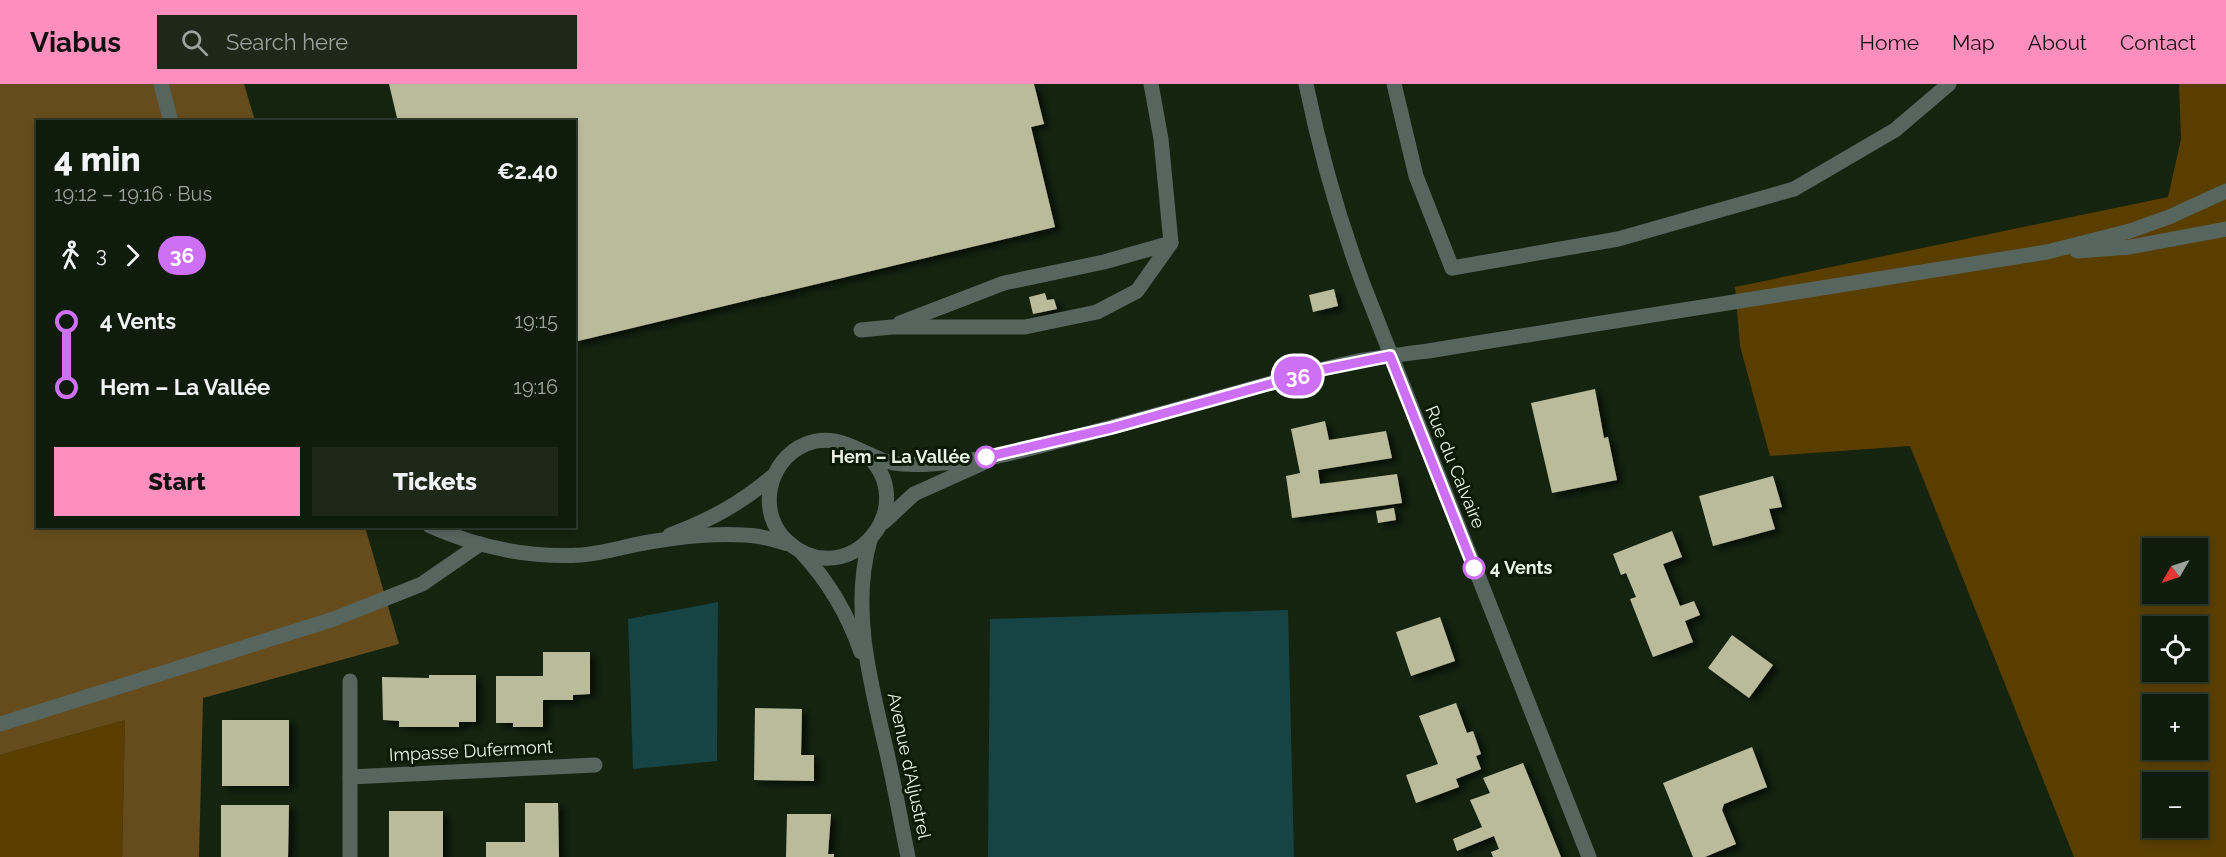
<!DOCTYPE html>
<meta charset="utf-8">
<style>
body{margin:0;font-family:Raleway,sans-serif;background:#1d2819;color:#f1f3f6;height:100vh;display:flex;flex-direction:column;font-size:22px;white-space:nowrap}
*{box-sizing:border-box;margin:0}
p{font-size:20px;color:#9ba19d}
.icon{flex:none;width:33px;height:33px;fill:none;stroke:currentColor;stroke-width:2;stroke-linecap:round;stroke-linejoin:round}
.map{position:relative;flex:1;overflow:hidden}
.details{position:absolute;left:36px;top:36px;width:540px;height:408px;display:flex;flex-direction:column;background:#0f1b0b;border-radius:0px;box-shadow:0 3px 9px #0003,0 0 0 2px #2f392c}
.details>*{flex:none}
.badge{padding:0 12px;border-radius:20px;font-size:21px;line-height:39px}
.needle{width:39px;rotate:231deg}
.fabs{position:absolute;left:2142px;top:454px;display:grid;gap:12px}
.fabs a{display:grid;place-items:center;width:66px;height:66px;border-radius:0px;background:#0f1b0b;box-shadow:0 3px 9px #0003,0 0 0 2px #2f392c;font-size:30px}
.map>.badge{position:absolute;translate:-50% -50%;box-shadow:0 0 0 3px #fff}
.legs{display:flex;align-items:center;gap:9px;height:66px;padding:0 18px;font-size:20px}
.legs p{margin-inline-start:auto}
.headline{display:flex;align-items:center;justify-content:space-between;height:102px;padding:0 18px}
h1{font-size:33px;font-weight:800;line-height:45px}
.primary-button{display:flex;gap:12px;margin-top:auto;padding:12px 18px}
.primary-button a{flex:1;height:69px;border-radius:0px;background:#fd8ebe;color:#111;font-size:24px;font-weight:800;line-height:69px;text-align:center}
.primary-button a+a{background:#1d2819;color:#f1f3f6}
ul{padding:0 18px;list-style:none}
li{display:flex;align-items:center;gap:21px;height:66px;font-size:22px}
li i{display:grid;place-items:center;width:9px;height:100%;margin:0 8px;background:currentColor}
li i::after{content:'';width:15px;height:15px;margin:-8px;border:4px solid;border-radius:50%;background:#0f1b0b}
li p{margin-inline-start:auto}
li:first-child i{background:linear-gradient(#0000 50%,currentColor 0)}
li:last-child i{background:linear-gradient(currentColor 50%,#0000 0)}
header{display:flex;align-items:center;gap:36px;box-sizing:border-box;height:84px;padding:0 30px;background:#fd8ebe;color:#111}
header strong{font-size:28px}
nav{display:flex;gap:33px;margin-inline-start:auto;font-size:21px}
.search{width:420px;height:54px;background:#1d2819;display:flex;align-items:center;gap:15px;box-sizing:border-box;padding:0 21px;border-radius:0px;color:#9ba19d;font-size:22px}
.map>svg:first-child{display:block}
</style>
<header>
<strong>Viabus</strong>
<div class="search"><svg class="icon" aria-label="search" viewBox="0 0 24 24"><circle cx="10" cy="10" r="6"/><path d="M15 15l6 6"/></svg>Search here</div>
<nav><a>Home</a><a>Map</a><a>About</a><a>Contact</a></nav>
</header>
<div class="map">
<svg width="2226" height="773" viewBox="0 0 2226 773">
<defs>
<filter id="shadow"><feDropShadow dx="6" dy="4" stdDeviation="3" flood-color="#0009"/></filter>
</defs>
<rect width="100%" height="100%" fill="#14240f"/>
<g fill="#593e00" fill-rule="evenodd">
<path d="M2179 0H2226V773H2074L1910 362 1770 372 1740 262 1735 203 2168 113 2181 55ZM2152 465H2198V510H2152ZM2152 543H2198V588H2152ZM2152 621H2198V666H2152ZM2152 699H2198V744H2152Z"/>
<path d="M125 636 122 773H0V671Z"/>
</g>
<path fill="#664c1c" d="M0 0H244L255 37 38 38V442L365 443 399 560 203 614 199 773H122L125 636 0 671Z"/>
<g fill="#164344">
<path d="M718 518 717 677 633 685 628 535Z"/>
<path d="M1288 526 1294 773H988L990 535Z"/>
</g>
<g fill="#babb9b" filter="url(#shadow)">
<path d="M389 0H1034L1044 40 1031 43 1055 143 574 258V38H398Z"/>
<path d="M1334 205 1338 222 1313 228 1309 211Z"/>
<path d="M1045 209 1047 216 1054 215 1057 225 1033 230 1029 213Z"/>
<path d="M1595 305 1604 354 1608 353 1617 396 1552 409 1531 319Z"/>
<path d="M1325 337 1329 356 1386 347 1392 374 1318 386 1320 400 1397 390 1402 419 1292 434 1286 392 1300 389 1291 345Z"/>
<path d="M1773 392 1782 423 1769 425 1775 445 1713 462 1699 412Z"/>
<path d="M1394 424 1396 436 1378 439 1376 427Z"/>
<path d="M1672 447 1682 473 1663 480 1680 522 1694 517 1700 531 1685 537 1693 558 1653 573 1630 515 1636 513 1626 489 1621 491 1613 470Z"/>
<path d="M1440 533 1455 577 1411 592 1396 548Z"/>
<path d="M1732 551 1773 581 1749 614 1708 584Z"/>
<path d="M543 568H590V610L573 611V616H543V643H513V639H496V592H543Z"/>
<path d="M429 591H476V638H459V643H399V637L383 636 382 593 429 594Z"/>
<path d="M1456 619 1467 649 1473 647 1481 670 1476 672 1481 685 1456 695 1459 703 1416 719 1406 691 1438 680 1419 632Z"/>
<path d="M755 624 802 625 801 671H814V697L754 696Z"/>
<rect x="222" y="636" width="67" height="66"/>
<path d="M1752 663 1767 703 1724 720 1722 726 1736 760 1705 773H1693L1663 699Z"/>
<path d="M1523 679 1561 773H1493L1491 768 1499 765 1494 752 1457 767 1453 755 1482 743 1470 716 1490 709 1483 694Z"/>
<path d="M525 719H558L559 773H486V758H525Z"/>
<path d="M221 721H289L288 773H221Z"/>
<rect x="389" y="727" width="54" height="46"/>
<path d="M787 730H831L828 770H834V773H786Z"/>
</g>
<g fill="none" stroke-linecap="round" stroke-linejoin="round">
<g stroke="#57655f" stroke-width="15">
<path d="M161 0 171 38"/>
<path d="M1306 0C1320 68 1339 135 1363 200L1589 773"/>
<path d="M1394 0 1416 92 1452 184 1618 155 1794 105 1895 46 1949 0"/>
<path d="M2077 167 2130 163 2226 145"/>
<path d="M900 239 1004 199 1104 178 1171 159"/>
<path d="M861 246 892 243H1025L1097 228 1137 207 1171 159 1161 55 1151 0"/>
<path d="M864 368C926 422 847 511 788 458 756 430 767 376 806 360 843 345 868 379 903 380 928 382 973 376 998 372 1018 368 1039 362 1059 357 1121 341 1182 324 1243 307 1281 296 1319 285 1358 277 1381 273 1405 270 1428 267 1478 259 1528 251 1577 243 1734 218 1890 193 2047 168L2130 147 2169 133 2226 107"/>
<path d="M884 438 914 410 983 379"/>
<path d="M430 442C477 463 530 474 581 471 604 469 626 462 649 458 678 453 715 449 744 451 760 451 774 456 789 460"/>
<path d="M670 451C710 436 740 420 773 392"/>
<path d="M870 456C850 526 871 600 887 669 895 704 901 738 908 773"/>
<path d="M802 469C829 498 848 531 861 568"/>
<path d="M350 597V693"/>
<path d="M0 640 334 535 422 500 480 460"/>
<path d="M350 773V693L595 681"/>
</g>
</g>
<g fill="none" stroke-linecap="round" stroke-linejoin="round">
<defs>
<path id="line-1" d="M986 373 1111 344 1320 286 1390 272 1474 484"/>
</defs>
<use href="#line-1" stroke="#fff" stroke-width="14"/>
<use href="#line-1" stroke="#ce70f6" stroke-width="9"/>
</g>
<g fill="#fff" stroke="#ce70f6" stroke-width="3">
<circle cx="986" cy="373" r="10"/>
<circle cx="1474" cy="484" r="10"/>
</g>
<g text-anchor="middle" stroke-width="6" stroke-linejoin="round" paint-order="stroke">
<g font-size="18" font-weight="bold" fill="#eaf4e6" stroke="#0b1b06" text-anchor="end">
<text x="970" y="379">Hem – La Vallée</text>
<text x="1490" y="490" text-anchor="start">4 Vents</text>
</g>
<g font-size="18" fill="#eaf4e6" stroke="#0b1b06">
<text transform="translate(1455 383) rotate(68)" y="6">Rue du Calvaire</text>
<text transform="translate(471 667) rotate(-3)" y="6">Impasse Dufermont</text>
<text transform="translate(909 682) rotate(78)" y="6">Avenue d'Aljustrel</text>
</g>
</g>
</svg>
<div class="fabs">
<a><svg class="needle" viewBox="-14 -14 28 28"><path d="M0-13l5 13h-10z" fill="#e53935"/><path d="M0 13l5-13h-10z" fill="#9ba19d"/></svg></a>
<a><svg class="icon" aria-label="locate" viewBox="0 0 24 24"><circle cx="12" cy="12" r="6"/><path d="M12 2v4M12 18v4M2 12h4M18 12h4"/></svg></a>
<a>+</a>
<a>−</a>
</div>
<b class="badge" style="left:1298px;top:292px;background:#ce70f6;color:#fff">36</b>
<section class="details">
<div class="headline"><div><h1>4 min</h1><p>19:12 – 19:16 · Bus</p></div><b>€2.40</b></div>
<div class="legs"><svg class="icon" aria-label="walk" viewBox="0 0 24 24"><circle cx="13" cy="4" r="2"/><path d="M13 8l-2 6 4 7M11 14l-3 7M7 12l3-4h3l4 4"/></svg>3<svg class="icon" aria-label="forward" viewBox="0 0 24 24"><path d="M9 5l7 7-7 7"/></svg><b class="badge" style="background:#ce70f6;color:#fff">36</b></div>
<ul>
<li><i style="color:#ce70f6"></i><b>4 Vents</b><p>19:15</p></li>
<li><i style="color:#ce70f6"></i><b>Hem – La Vallée</b><p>19:16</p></li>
</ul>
<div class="primary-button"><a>Start</a><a>Tickets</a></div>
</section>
</div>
